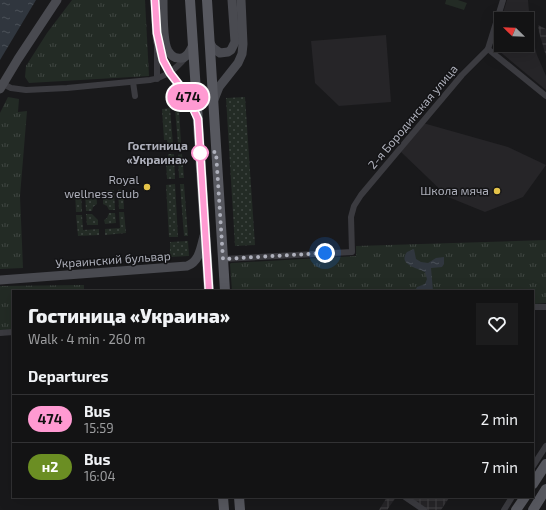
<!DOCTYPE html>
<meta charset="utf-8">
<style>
body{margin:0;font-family:"Exo 2",sans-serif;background:#1c1c1d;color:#f1f3f6;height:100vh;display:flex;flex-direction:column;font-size:15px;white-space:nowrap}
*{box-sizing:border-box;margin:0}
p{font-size:13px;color:#9d9ea0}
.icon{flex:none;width:22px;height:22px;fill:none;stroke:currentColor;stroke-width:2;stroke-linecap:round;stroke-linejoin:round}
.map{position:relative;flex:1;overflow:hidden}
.sheet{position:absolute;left:12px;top:290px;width:522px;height:208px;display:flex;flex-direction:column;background:#131314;border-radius:0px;box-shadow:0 4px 16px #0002,0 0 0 1px #323234}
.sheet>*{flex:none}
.badge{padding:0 8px;border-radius:13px;font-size:14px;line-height:26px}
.needle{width:26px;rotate:293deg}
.tools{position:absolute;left:494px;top:12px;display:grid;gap:8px}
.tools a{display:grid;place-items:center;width:40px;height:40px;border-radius:0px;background:#131314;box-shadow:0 4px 16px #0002,0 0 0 1px #323234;font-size:20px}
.you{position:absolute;width:20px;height:20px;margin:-10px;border:3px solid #fff;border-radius:50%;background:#1a73e8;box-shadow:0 0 0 6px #1a73e833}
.map>.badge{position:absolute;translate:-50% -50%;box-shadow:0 0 0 2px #fff}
h2{padding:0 16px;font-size:15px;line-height:36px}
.round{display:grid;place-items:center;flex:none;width:42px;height:42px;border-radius:0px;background:#1c1c1d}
.head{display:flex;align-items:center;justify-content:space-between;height:68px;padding:0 16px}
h1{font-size:19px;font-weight:800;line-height:30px}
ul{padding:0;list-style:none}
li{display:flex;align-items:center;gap:12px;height:48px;padding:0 16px;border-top:1px solid #323234}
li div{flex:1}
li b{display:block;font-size:15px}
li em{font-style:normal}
li .badge{min-width:44px;font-weight:700;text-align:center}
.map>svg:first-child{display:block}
</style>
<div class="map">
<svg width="546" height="510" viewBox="0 0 546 510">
<defs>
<pattern id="industrial-grid" width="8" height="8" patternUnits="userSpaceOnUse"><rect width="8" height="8" fill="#262528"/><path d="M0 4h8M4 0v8" fill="none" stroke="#434245"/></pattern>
<pattern id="grass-dots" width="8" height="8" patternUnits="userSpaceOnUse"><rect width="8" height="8" fill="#232b25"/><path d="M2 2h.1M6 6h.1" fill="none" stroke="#404743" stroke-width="1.8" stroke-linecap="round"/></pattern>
<pattern id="park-tufts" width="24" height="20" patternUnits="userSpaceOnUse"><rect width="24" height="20" fill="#232b25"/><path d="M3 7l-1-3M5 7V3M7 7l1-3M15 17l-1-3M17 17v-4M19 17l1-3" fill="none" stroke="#404743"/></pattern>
<pattern id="water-ripples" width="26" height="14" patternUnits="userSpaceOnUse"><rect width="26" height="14" fill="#30363e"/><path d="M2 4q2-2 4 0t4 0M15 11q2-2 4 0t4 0" fill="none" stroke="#4b5158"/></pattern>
</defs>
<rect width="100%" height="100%" fill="#19191b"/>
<g fill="#262528">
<path d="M507 0H528L531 34 537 55 546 76V90L493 46 501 20V45H527V19H501Z"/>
<path d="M386 35 391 102 339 106 315 83 311 41Z"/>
<path d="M423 123 508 147 546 165 523 197 485 212 448 197 401 152Z"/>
</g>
<g fill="url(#industrial-grid)">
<path d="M538 25 546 29V56L539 32Z"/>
<path d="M387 497H396L387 510H379Z"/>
<path d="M407 497H447L449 498 441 510H427Z"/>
</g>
<g fill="url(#grass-dots)">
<path d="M245 97 255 245 235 246 226 98Z"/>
<path d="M170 108 173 145H168L167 140H164L162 109Z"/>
<path d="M179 108 181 144H178L175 109Z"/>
<path d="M168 154H174L175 179H167L166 162 168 159Z"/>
<path d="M182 154 184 178H179L178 155Z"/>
<path d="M175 184 178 237H169L166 185Z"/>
<path d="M180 184H184L188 236H184Z"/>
<path d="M123 189 124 209H119L118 190Z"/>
<path d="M114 190 115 210H109L107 206 103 204V191Z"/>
<path d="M96 191 97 204 93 207 92 211H86L85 192Z"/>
<path d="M75 192H81L82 212H76Z"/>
<path d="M119 212H124L126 233 105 235V229L120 228Z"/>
<path d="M109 213H115L116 223 105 224 104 220 107 218Z"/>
<path d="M86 214H92L98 220V225H87Z"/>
<path d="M76 215H82L83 230 99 229V235L78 236Z"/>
<path d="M188 241 189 256 170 257V242Z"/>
</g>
<g fill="url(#park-tufts)">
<path d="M72 0H145L149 76 29 83 25 77 26 66 47 33Z"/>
<path d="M8 97 19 99 18 112 27 111 20 196 23 268 0 269V113Z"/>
<path d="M546 240V303L533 304V291H232L230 264 231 263 356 256V246Z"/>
<path d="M84 285V291H13V326L11 330H0V286Z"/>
</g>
<path fill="#232b25" d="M446 0H458L467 3 464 10 445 4Z"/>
<g fill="url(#water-ripples)">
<path d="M0 0H36L0 60Z"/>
<path d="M414 249 416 259 421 262 428 263 436 258 444 257V264L442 267 431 268 433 291H415L417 287 425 284 427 279 425 272C419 268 397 265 407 252Z"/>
</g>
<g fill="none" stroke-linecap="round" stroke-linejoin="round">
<g stroke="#3b3b40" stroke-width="6">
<path d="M157 49V79"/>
<path d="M488 49 546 96"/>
<path d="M133 82 135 96"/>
<path d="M3 84 11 88 26 90 67 88 150 80C166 77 176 69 186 57"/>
<path d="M223 259 352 252 351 217 354 206 361 195 462 75 488 49 503 0"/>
<path d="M533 307H546"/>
<path d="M0 333 13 332"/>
<path d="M533 466 546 446"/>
<path d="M405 497 424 510"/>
<path d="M504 510 512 497"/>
</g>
<g stroke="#494a50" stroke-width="9">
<path d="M155 0C156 24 155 49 168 70 173 79 181 86 187 94 191 100 193 107 196 114"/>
<path d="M163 0C163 11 163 43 168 51 170 54 174 58 178 58 186 60 190 51 193 45"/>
<path d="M210 43 213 48 220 53 228 52 231 50 235 42 232 0"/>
<path d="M0 89 18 59 57 0"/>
<path d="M213 102 219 87 238 63 242 54 243 44 241 0"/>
<path d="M0 280 187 266C199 262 201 248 204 236"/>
</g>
<g stroke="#57585f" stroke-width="10">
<path d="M190 0 209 291"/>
<path d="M207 0 225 291"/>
<path d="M533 484 546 464"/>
<path d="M223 497 224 510"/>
<path d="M239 497 240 510"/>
<path d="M516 510 525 497"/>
<path d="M533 510 546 489"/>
</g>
</g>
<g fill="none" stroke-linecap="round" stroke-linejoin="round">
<defs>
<path id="line" d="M155 0 157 33 163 60 170 73 187 95 198 119 209 291"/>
</defs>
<use href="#line" stroke="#fff" stroke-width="9"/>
<use href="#line" stroke="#ff9ad2" stroke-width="6"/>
<path stroke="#adafba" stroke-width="4" stroke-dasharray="0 7.2" d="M200 153 216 152 223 259 325 253"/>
</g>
<circle fill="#fff" stroke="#ff9ad2" stroke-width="2" cx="200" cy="153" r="8"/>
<g fill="#e4c349" stroke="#141416" stroke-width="1.5">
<circle cx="147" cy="187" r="4"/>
<circle cx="497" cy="191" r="4"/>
</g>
<g text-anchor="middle" stroke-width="3" stroke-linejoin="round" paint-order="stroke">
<g font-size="12" fill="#adafba" stroke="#141416">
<text transform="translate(413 117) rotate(-50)" y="4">2-я Бородинская улица</text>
<text transform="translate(113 260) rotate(-4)" y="4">Украинский бульвар</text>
</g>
<g font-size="12" font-weight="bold" fill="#adafba" stroke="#141416" text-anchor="end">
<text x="188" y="150">Гостиница<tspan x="188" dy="14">«Украина»</tspan></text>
</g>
<g font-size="12" fill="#adafba" stroke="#141416" text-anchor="end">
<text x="139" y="184">Royal<tspan x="139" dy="14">wellness club</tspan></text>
<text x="489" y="195">Школа мяча</text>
</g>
</g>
</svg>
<div class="tools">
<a><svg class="needle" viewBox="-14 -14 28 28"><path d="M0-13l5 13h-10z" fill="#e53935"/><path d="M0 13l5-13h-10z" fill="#9d9ea0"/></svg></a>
</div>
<div class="you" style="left:325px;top:253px"></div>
<b class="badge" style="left:188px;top:97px;background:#ff9ad2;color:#111">474</b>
<section class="sheet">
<div class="head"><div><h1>Гостиница «Украина»</h1><p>Walk · 4 min · 260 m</p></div><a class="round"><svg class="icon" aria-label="heart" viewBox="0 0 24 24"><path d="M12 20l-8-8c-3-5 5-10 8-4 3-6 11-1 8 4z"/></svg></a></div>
<h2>Departures</h2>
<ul>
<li><span class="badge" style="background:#ff9ad2;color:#111">474</span><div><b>Bus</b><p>15:59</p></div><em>2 min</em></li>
<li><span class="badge" style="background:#6b8e23;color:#fff">н2</span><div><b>Bus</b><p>16:04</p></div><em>7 min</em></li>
</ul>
</section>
</div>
